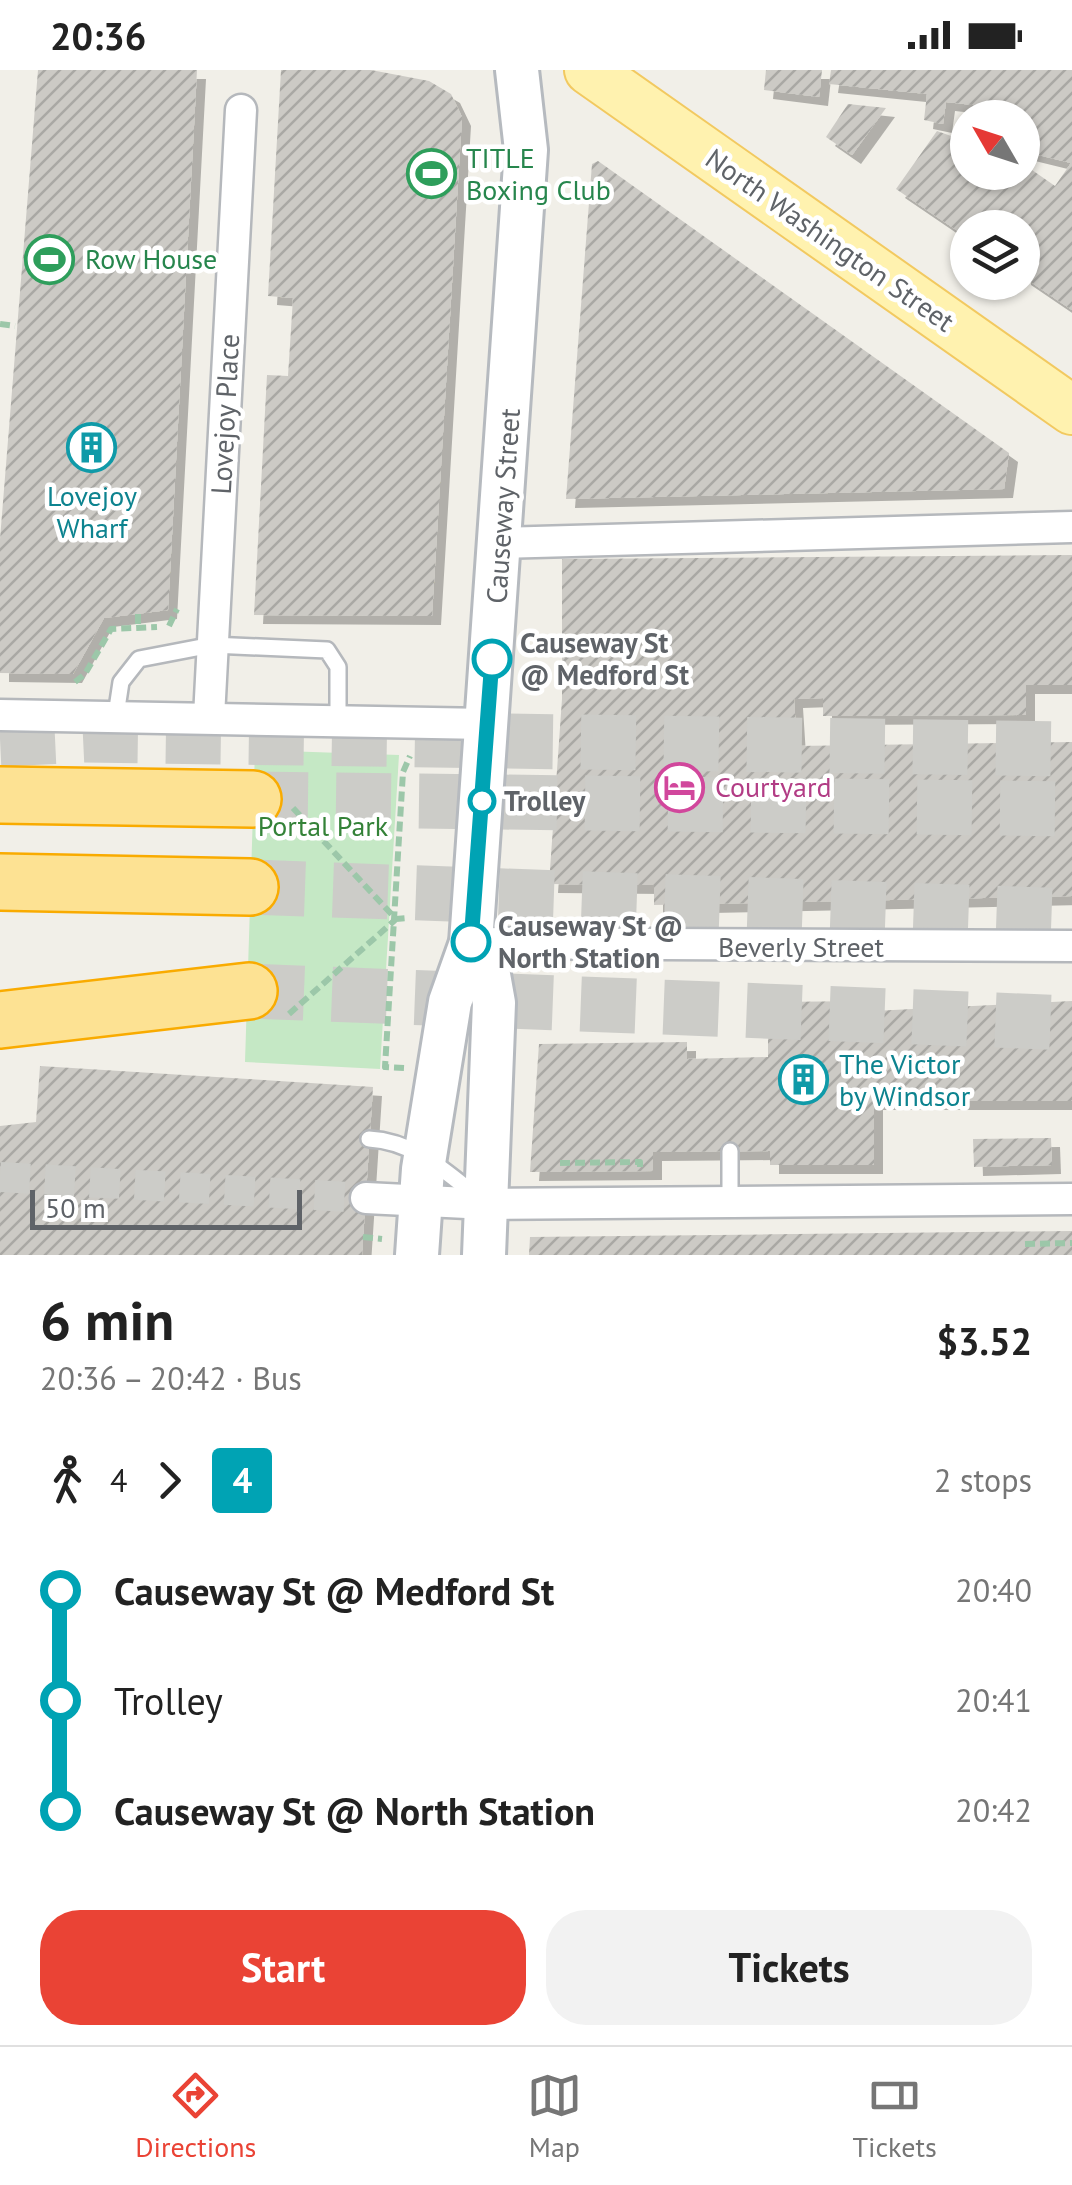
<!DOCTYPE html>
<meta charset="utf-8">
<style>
body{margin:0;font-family:"PT Sans",sans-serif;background:#f2f2f2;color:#222;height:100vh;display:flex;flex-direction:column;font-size:38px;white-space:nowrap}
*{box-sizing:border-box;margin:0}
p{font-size:32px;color:#767676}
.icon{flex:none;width:55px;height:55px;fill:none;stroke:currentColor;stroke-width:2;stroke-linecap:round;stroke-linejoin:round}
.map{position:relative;height:1185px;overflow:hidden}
.details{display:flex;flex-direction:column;background:#fff;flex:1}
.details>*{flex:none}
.badge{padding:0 20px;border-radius:8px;font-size:35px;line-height:65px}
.needle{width:65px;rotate:309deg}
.buttons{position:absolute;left:950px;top:30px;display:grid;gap:20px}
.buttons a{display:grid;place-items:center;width:90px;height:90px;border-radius:50%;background:#fff;box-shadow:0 2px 8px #0004;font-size:50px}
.scale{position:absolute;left:30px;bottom:25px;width:272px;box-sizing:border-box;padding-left:10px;border:5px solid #5f6368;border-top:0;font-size:28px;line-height:35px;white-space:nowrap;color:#5f6368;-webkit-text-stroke:8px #fff;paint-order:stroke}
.map>.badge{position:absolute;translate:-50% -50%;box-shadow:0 0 0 5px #fff}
.legs{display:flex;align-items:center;gap:15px;height:110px;padding:0 40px;font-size:32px}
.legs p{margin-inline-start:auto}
.summary{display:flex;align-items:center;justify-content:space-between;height:170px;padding:0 40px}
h1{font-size:55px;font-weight:700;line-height:75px}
.button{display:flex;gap:20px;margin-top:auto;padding:20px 40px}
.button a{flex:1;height:115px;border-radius:40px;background:#ea4335;color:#fff;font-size:40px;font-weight:700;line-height:115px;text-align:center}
.button a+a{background:#f2f2f2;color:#222}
ul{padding:0 40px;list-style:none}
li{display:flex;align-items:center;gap:35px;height:110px;font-size:38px}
li i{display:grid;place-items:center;width:15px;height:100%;margin:0 12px;background:currentColor}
li i::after{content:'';width:25px;height:25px;margin:-12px;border:8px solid;border-radius:50%;background:#fff}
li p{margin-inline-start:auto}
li:first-child i{background:linear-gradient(#0000 50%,currentColor 0)}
li:last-child i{background:linear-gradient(currentColor 50%,#0000 0)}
.status{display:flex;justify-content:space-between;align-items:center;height:70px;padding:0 50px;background:#fff;direction:ltr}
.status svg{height:28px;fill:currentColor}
.tabs{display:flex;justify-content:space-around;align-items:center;height:140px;border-top:2px solid #e0e0e0;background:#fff;font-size:28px;color:#767676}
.tabs a{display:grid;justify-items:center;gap:5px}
.tabs .current{color:#ea4335}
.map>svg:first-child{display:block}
</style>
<div class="status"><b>20:36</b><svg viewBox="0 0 49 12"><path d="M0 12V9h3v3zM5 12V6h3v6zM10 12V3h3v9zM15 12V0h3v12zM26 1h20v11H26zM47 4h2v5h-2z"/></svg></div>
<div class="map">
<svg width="1072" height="1185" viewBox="0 0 1072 1185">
<defs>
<pattern id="building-hatch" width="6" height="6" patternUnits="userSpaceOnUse" patternTransform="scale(2.5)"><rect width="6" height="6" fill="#cccac5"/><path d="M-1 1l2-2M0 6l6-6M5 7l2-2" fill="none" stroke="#a9a8a4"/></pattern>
<filter id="shadow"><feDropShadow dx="9" dy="9" stdDeviation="0" flood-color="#0004"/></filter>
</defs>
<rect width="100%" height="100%" fill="#f1efe8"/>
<path fill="#c5e8c5" d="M255 680 399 685 380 999 245 992Z"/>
<g fill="url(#building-hatch)" filter="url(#shadow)">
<path d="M38 0H197L168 540 104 548 73 604 0 603V469Z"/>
<path d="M281 0H371L429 11 451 24 462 47 432 546 254 545 267 305 288 306 293 228 268 226Z"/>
<path d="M766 0H822L819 27 764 20Z"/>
<path d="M831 0H1072V240L1022 206V158H968V168L896 119 937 61 968 72V102H1022V93L1055 116 1071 93 1022 81V48H990L991 37 946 32 943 54 924 50 927 24 829 14Z"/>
<path d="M848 34 886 38 852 85 826 67Z"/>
<path d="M598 91 1009 383 1004 419 566 429 592 94Z"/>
<path d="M1072 485V615H1026V645L823 646V628L794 629 797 676 1072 672V826L654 835V815L549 814 562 629V489Z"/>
<path d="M872 931 873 941 1072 931V1031H874V1095H770V1081L653 1082V1101L530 1102 539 974 687 972V989L768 987V932Z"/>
<path d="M40 996 373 1017 362 1185H0V1056L36 1052Z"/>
<path d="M1051 1068 1052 1095 974 1097 973 1069Z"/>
<path d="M1072 1161V1185H529L530 1167Z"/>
</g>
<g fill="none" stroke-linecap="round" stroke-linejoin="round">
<path stroke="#ccccc8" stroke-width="30" stroke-dasharray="30 15" stroke-linecap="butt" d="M0 1107 366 1128"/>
<g stroke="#ccccc8" stroke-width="55" stroke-dasharray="55 28" stroke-linecap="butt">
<path d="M0 669 85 665 1072 679"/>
<path d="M253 729 1072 739"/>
<path d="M250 817 1072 846"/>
<path d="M249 921 1072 953"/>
</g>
<defs>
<g id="lane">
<path d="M116 645 121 612 139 589 212 575 327 580 338 597V650"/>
<path d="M369 1069C414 1071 446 1102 480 1129"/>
<path d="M730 1081V1133"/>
</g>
<g id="street">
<path d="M501 473 1072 457"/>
<path d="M0 645 487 654"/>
<path d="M209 647 241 40"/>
<path d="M471 873 1072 876"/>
<path d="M366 1128 487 1134 1072 1129"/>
</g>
<g id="secondary">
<path d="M471 873 489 905 494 933 484 1185"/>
<path d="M417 1185 423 1099 450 932 471 873 526 80 517 0"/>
</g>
<path id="primary" d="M589 0 1072 340"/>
<g id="highway">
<path d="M0 725 253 729"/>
<path d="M0 812 250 817"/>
<path d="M0 950 249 921"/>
</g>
</defs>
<use href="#lane" stroke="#b5b8bc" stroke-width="20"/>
<use href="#street" stroke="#b5b8bc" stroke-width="35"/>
<use href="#secondary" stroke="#b6babf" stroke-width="48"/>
<use href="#primary" stroke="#f2c960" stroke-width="52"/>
<use href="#highway" stroke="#f9ab00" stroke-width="60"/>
<g stroke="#9cc7a9" stroke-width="6" stroke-dasharray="10 5" stroke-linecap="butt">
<path d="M0 254 15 256"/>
<path d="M138 544V557"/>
<path d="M169 556 177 539"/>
<path d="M75 612 85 604 111 559 157 557"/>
<path d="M293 738 396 849 408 848"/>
<path d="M289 944 395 850"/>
<path d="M404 998 385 997 403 702 410 686"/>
<path d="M560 1093 640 1092V1102"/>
<path d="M363 1167 382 1169"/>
<path d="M1025 1174 1072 1173"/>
</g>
<use href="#lane" stroke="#fff" stroke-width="15"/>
<use href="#street" stroke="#fff" stroke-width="30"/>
<use href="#secondary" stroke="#fff" stroke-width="42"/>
<use href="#primary" stroke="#fff2af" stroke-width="48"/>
<use href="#highway" stroke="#fde293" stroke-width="55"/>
</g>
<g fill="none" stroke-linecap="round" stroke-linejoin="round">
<defs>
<path id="line-1" d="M471 872 492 589"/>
</defs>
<use href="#line-1" stroke="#fff" stroke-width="22"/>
<use href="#line-1" stroke="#00a3b4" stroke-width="15"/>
</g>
<defs>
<symbol id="stadium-ring" viewBox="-11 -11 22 22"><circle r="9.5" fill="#fff" stroke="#2e9e5b" stroke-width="1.5"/><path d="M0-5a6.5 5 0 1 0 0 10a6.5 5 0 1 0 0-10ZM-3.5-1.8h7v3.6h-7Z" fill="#2e9e5b"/></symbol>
<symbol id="building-ring" viewBox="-11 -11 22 22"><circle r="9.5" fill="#fff" stroke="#0f9aa8" stroke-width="1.5"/><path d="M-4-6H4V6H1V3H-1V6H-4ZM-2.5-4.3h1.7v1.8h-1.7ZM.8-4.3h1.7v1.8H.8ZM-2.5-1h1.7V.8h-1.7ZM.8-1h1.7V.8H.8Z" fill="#0f9aa8"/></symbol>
<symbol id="hotel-ring" viewBox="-11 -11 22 22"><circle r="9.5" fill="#fff" stroke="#d1479c" stroke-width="1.5"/><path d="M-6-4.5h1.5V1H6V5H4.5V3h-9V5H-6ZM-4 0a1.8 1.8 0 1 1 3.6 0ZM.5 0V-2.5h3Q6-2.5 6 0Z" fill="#d1479c"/></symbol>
</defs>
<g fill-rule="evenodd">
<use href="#stadium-ring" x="404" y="76" width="55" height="55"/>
<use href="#stadium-ring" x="22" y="162" width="55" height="55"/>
<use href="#building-ring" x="64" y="350" width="55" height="55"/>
<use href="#hotel-ring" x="652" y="690" width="55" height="55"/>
<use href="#building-ring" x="776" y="982" width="55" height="55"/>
</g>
<g fill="#fff" stroke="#00a3b4" stroke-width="5">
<circle cx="492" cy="589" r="18"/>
<circle cx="482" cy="731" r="12"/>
<circle cx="471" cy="872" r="18"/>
</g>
<g text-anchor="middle" stroke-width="9" stroke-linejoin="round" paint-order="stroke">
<g font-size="28" fill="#27864d" stroke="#fff" text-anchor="start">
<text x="466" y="98">TITLE<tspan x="466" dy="32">Boxing Club</tspan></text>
<text x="85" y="199">Row House</text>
</g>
<g font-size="28" fill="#5f6368" stroke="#fff">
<text transform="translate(830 170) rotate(35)" y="10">North Washington Street</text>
<text transform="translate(225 344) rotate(-87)" y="10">Lovejoy Place</text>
<text transform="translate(503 436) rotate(-86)" y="10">Causeway Street</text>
<text x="801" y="887">Beverly Street</text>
</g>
<g font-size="28" fill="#0d838f" stroke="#fff">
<text x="92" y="436">Lovejoy<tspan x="92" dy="32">Wharf</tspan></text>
<text x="839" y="1004" text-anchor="start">The Victor<tspan x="839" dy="32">by Windsor</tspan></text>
</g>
<g font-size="28" font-weight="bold" fill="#5f6368" stroke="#fff" text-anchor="start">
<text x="520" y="583">Causeway St<tspan x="520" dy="32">@ Medford St</tspan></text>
<text x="504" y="741">Trolley</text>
<text x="498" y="866">Causeway St @<tspan x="498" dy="32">North Station</tspan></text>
</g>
<g font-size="28" fill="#b23c85" stroke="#fff" text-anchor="start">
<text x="715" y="727">Courtyard</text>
</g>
<g font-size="28" fill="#348238" stroke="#fff">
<text x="323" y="766">Portal Park</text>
</g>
</g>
</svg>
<div class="buttons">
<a><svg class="needle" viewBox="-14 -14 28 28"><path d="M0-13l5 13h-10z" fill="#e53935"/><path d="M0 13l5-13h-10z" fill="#767676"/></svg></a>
<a><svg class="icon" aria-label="layers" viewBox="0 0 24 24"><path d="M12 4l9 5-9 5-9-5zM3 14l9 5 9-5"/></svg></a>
</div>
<div class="scale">50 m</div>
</div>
<section class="details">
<div class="summary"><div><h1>6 min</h1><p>20:36 – 20:42 · Bus</p></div><b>$3.52</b></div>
<div class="legs"><svg class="icon" aria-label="walk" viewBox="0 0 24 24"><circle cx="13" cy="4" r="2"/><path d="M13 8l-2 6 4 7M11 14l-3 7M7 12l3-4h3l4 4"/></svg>4<svg class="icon" aria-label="forward" viewBox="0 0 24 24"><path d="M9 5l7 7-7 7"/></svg><b class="badge" style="background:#00a3b4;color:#fff">4</b><p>2 stops</p></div>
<ul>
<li><i style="color:#00a3b4"></i><b>Causeway St @ Medford St</b><p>20:40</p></li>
<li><i style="color:#00a3b4"></i><span>Trolley</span><p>20:41</p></li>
<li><i style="color:#00a3b4"></i><b>Causeway St @ North Station</b><p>20:42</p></li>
</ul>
<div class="button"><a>Start</a><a>Tickets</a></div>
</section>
<nav class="tabs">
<a class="current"><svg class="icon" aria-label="directions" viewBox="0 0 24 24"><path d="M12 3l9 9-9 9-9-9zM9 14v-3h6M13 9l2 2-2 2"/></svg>Directions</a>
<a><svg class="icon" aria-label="map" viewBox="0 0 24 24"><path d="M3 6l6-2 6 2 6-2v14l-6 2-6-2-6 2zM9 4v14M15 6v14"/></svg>Map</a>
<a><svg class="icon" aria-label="tickets" viewBox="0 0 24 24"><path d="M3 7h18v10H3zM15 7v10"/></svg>Tickets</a>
</nav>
